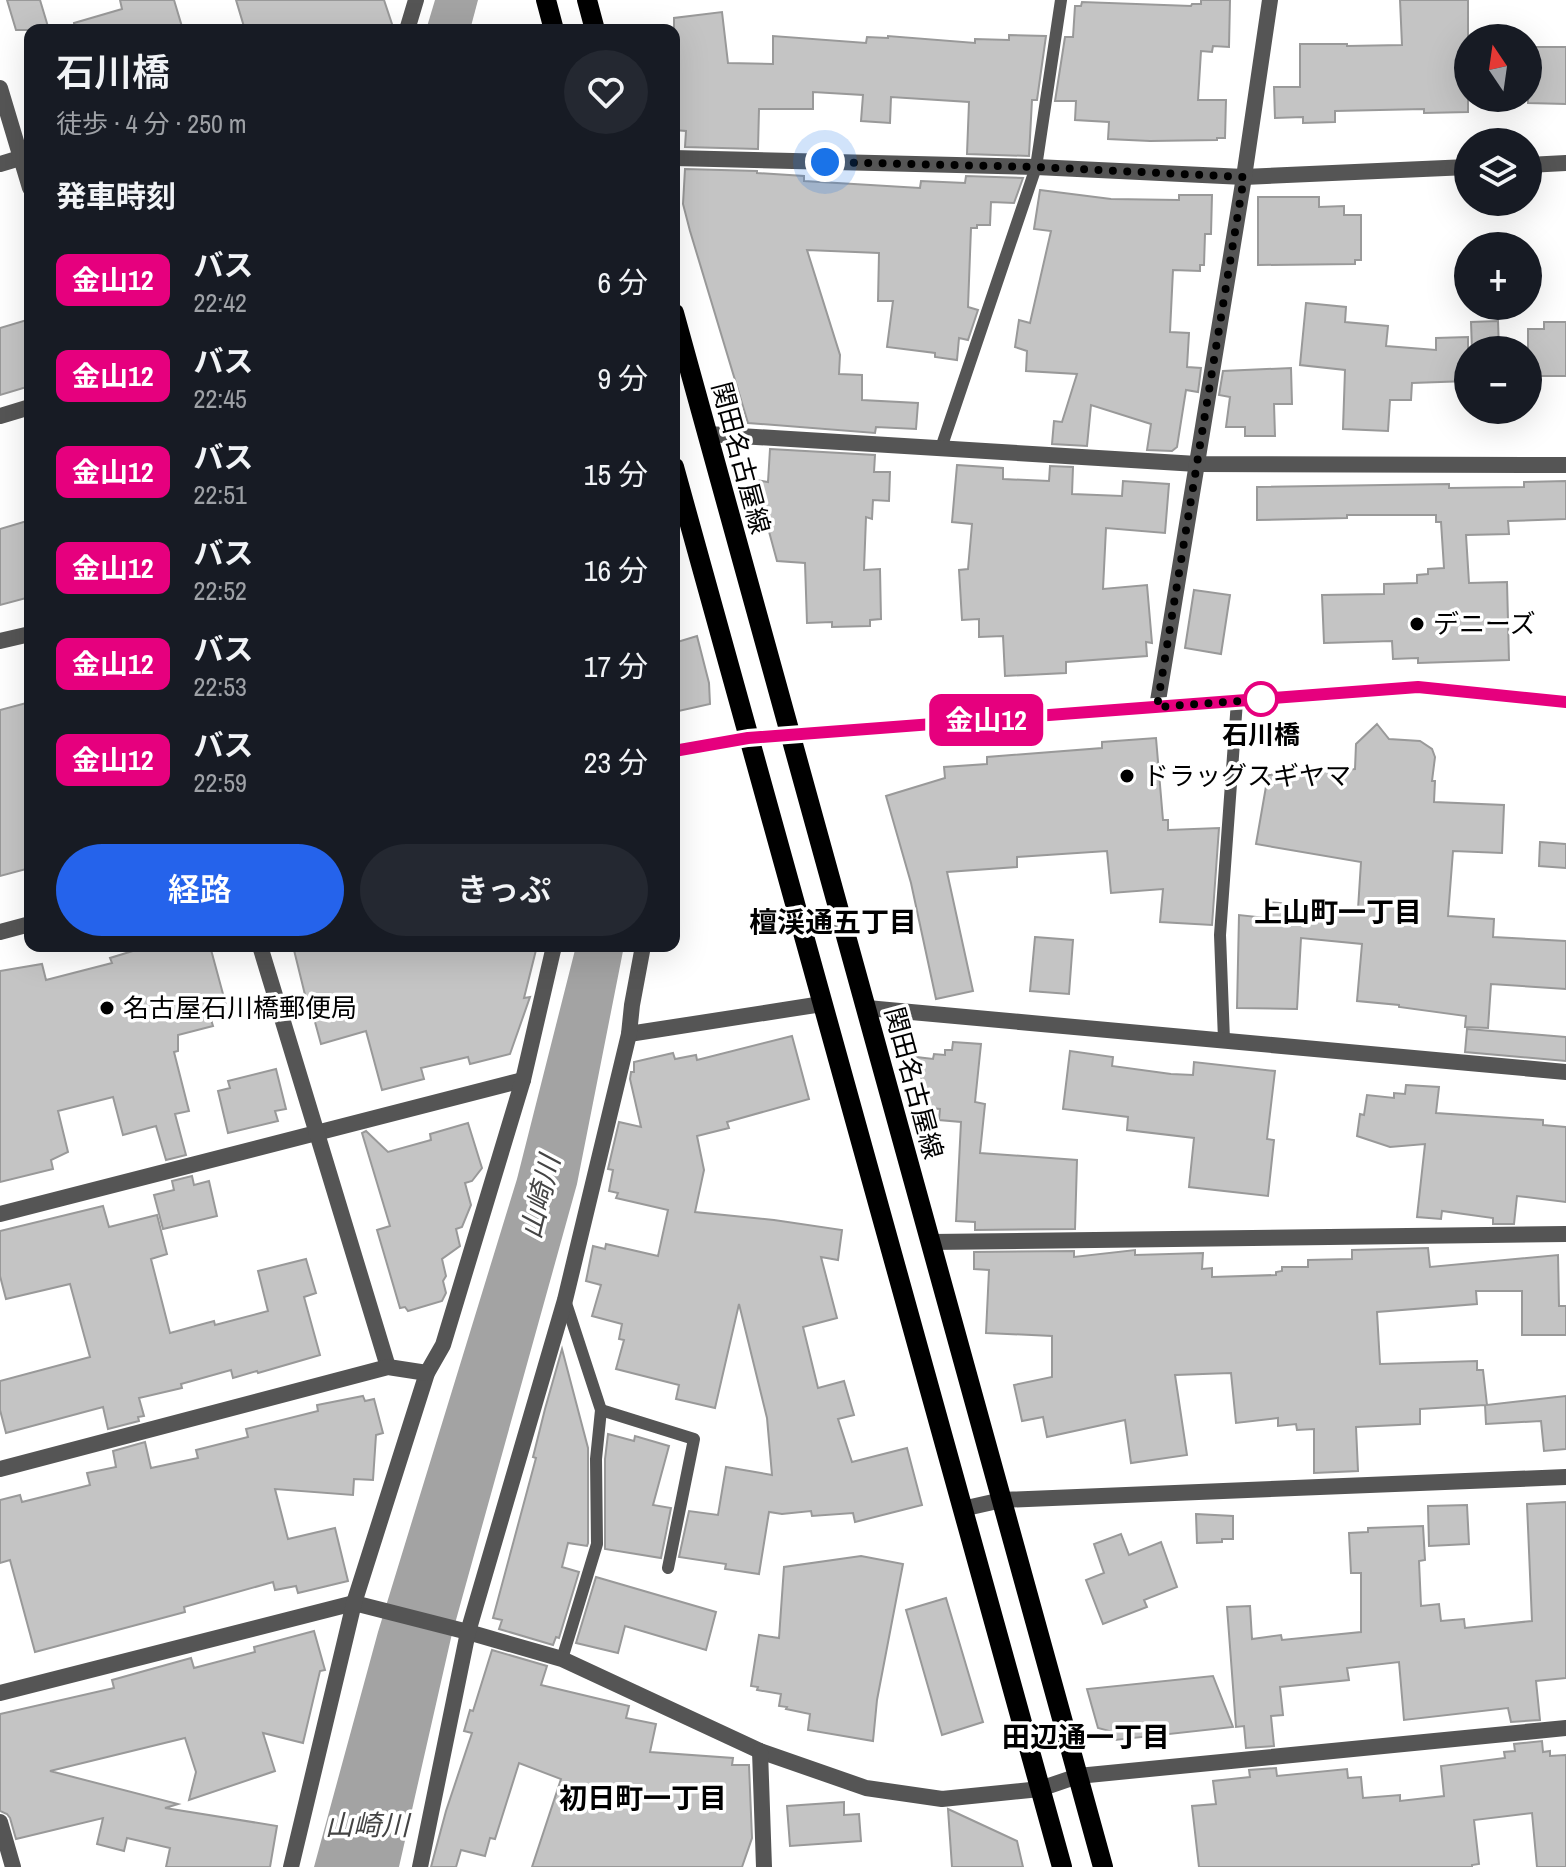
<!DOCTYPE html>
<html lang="ja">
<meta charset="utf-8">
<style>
body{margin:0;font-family:"Archivo Narrow","Noto Sans JP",sans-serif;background:#242831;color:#f1f3f6;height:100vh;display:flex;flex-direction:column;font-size:30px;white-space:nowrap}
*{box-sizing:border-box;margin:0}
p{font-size:26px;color:#9ea1a6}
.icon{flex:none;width:44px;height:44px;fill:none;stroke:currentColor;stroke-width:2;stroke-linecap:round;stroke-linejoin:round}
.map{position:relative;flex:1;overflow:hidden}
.drawer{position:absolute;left:24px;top:24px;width:656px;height:928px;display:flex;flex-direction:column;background:#171b24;border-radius:16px;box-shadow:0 8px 32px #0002}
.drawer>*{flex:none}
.badge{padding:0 16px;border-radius:12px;font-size:28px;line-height:52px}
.needle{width:52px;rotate:347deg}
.controls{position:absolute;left:1454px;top:24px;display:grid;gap:16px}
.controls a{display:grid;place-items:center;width:88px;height:88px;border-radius:50%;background:#171b24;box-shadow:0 8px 32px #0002;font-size:40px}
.you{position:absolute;width:40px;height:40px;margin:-20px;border:6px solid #fff;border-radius:50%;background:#1a73e8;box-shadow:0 0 0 12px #1a73e833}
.map>.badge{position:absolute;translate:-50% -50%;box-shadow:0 0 0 4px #fff}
h2{padding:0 32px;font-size:30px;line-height:72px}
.round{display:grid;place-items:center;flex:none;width:84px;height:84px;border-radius:42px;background:#242831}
.overview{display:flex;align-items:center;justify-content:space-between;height:136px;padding:0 32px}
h1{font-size:38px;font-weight:600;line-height:60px}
.primary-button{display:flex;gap:16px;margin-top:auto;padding:16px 32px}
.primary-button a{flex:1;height:92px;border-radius:48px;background:#2563eb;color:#fff;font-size:32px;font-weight:600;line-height:92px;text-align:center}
.primary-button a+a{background:#242831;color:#f1f3f6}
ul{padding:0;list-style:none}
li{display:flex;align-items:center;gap:24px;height:96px;padding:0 32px}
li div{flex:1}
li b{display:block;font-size:30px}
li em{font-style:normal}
li .badge{min-width:88px;font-weight:700;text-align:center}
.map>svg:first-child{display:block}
</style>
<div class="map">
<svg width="1566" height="1867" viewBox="0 0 1566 1867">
<rect width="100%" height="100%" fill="#fff"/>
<g fill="#a3a3a3">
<path d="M435 0H478L470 30H426Z"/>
<path d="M576 946H624L577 1184 451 1638 399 1867H314L378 1632 517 1179Z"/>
</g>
<g fill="#c4c4c4" stroke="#999" stroke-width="2">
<path d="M7 0H40L49 30H16Z"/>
<path d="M120 0H174L183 30H75L74 23 122 9Z"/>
<path d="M236 0H384L394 30H245Z"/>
<path d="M1201 0H1230L1229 47 1213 46 1212 52 1201 51 1198 100H1226L1225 138H1217V140L1150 141 1108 139 1109 122 1075 120 1076 101H1055L1065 37H1073L1075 6H1081L1082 2 1191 6 1192 4H1201Z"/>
<path d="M1400 0H1468V112L1424 113V109L1335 111V122L1303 123V117L1275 118 1274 87H1300V44H1347V46L1402 45Z"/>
<path d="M722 12 728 63 773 64V36L866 43 867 37 888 38V36L975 43V39L1009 40V35L1046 36 1037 100H1032L1029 156 967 154 969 102 891 97 890 123 861 121 863 95 813 92V109H759L758 149 685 147 686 131 674 130V18Z"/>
<path d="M1528 47H1566V104L1528 103Z"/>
<path d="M685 169 757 171V173L804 176V181L920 188 921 181 965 183 966 176 1023 178 1014 203 991 202 990 225H977V228H971L968 307 978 310 968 340 959 338 957 360 935 357V353L887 347 893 301H878L879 253 807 250 840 355 839 374 862 375V400L918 403 916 429 876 427 875 433 748 423 690 231 683 204Z"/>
<path d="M1040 190 1111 199 1179 200V195H1212L1211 234H1205L1204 265H1200V271L1173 270 1170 332 1189 333 1187 367 1201 368 1198 392 1186 390 1177 447 1172 451 1147 450 1151 424 1091 405 1087 446 1052 444 1054 421 1062 422 1077 374 1026 371 1027 351 1015 347 1019 320 1030 323 1051 231 1034 229Z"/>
<path d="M1258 197H1319V207L1344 206V215H1361V260H1355V264L1258 265Z"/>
<path d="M1306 303 1346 307 1345 322 1388 326 1386 346 1436 350V338L1468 337V381L1412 383 1411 400H1390L1388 431 1343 429 1345 370 1300 365Z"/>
<path d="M30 319V386L0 395V328Z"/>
<path d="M1498 321 1499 350H1472L1471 322Z"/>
<path d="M1544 322H1566V376H1528V329H1544Z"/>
<path d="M1291 368 1292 404H1274L1275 436H1245V427H1226L1230 397 1219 395 1223 371Z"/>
<path d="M770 449 875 455 874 472H890L889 501 873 500 872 519 866 517 864 570 880 569 881 619 870 620V626L832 627V622L807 623 805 563 777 561 755 480 768 482Z"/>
<path d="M957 465 1003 468V479L1049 481 1050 466 1073 467 1072 494 1122 496 1123 481 1169 484 1165 533 1106 528 1103 589 1147 585 1152 643 1146 642 1147 656 1066 662V673L1005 676 1003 636 979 637V619L962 620 959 570 968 569 972 524 952 522Z"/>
<path d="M1566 481V519L1508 521 1509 534 1466 535 1469 583 1507 582 1509 660 1418 663V658L1393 659 1392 641 1324 643 1322 595 1384 594V584L1417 583V575L1428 574V569L1444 568 1441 522H1436V515H1347V518L1257 520V487L1449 484V488L1524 487V482Z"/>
<path d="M30 520V597L0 605V529Z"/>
<path d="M1194 590 1230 595 1221 654 1185 648Z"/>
<path d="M697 636 709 683 710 704 674 712V643Z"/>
<path d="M30 702V868L0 876V710Z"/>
<path d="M1377 724 1389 739 1420 741 1432 749 1435 757 1432 781H1435L1434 802 1504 805 1502 853 1453 851 1448 916 1494 919 1493 937 1566 941V989L1491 984 1488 1028 1465 1027 1466 1016 1399 1007V1005L1357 1001 1362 944 1301 938 1297 1009 1237 1008 1239 915 1266 918 1267 902 1358 909 1361 862 1256 844 1268 775 1355 769 1356 744Z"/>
<path d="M1156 738 1163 820H1168V830L1219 828 1212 925 1160 922 1163 889 1111 893 1107 851 1017 857V867L947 872 973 991 936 999 911 883 886 796 945 778 944 767 987 764V757L1102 748V742Z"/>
<path d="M1540 842 1566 844V868L1539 866Z"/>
<path d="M1035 937 1073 940 1069 994 1030 991Z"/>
<path d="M149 946H210L226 1005 208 1010 213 1026 178 1035V1051L174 1052 189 1111 175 1114 186 1155 166 1160 156 1126 123 1135 113 1097 58 1111 68 1152 51 1160 53 1169 0 1182V971L42 964 46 980 112 963 110 958Z"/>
<path d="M293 946H537L524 998 530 997 510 1054 470 1064 468 1057 421 1068 424 1079 382 1090 366 1031 321 1044 312 1011H309Z"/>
<path d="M1467 1029 1566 1037V1061L1465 1052Z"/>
<path d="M792 1036 809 1099 727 1122 729 1128 697 1136 704 1170 695 1212 774 1220 842 1230 838 1260 821 1257 837 1318 803 1327 818 1388 844 1381 854 1415 838 1419 852 1462 907 1448 922 1505 855 1522 853 1513 812 1516 811 1511 782 1514 769 1512 759 1574 725 1569 726 1564 679 1557 689 1511 718 1515 726 1467 772 1475 767 1418 739 1304 715 1408 676 1399 679 1385 616 1369 624 1340 619 1339 622 1324 592 1316 601 1285 586 1281 593 1246 605 1249 606 1244 658 1256 668 1210 616 1198 618 1193 609 1191 613 1170 608 1169 619 1122 641 1127 630 1079 631 1072H634V1062L673 1053 675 1059 696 1055 697 1060Z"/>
<path d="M953 1042 981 1044 975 1102 985 1104 980 1153 1077 1160 1075 1229 975 1230V1222L956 1221 961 1122 939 1120 940 1109 929 1108 916 1057 933 1059 934 1054 945 1055V1050H952Z"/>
<path d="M1070 1051 1113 1057 1112 1066 1171 1074 1193 1075 1194 1062 1275 1071 1267 1139 1274 1140 1268 1196 1189 1187 1194 1138 1127 1130 1128 1117 1063 1109Z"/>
<path d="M276 1069 286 1109 275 1111 278 1121 228 1133 218 1091 230 1088 228 1081Z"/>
<path d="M1406 1085 1439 1087 1436 1113 1543 1120V1125L1566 1127V1202L1517 1196 1514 1224H1493V1218L1442 1211 1441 1219 1417 1217 1425 1144 1390 1147 1357 1136 1360 1114 1364 1115 1367 1095 1394 1098V1093L1405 1094Z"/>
<path d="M468 1123 482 1168 472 1181 465 1183 471 1205 462 1227 456 1229 460 1246 442 1259 446 1276 443 1281 446 1293 442 1301 408 1311 405 1307 400 1308 377 1230 390 1226 362 1133 366 1131 388 1152 431 1140 430 1134Z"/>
<path d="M192 1176 194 1185 209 1181 217 1216 163 1229 154 1195 174 1190 172 1181Z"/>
<path d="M103 1206 109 1227 157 1215 167 1254 151 1259 170 1333 214 1321 215 1325 268 1311 258 1271 306 1259 316 1293 304 1297 320 1355 258 1373 257 1371 233 1378 231 1370 181 1384 182 1388 139 1398 144 1416 138 1417 139 1421 108 1429 103 1407 6 1433 0 1410V1381L90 1357 70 1284 6 1299 0 1276V1231Z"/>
<path d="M1428 1248 1430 1267 1558 1255 1559 1306H1566V1335H1522V1291H1476L1477 1304 1377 1312 1380 1364 1477 1361V1370H1483L1487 1405 1566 1396V1449L1544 1451 1541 1421 1486 1424 1485 1405 1420 1409V1424L1356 1427 1358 1471 1314 1473V1429L1297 1430 1296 1424 1278 1426V1418L1236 1423 1231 1373 1175 1375 1187 1455 1131 1463 1125 1420 1047 1437 1043 1417 1022 1421 1014 1385 1052 1377V1336L986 1333 989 1270 974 1269V1252L1074 1251V1257L1135 1250V1255L1203 1253 1202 1269 1212 1268V1277L1276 1275V1272L1282 1271V1267H1308V1260L1352 1259V1250Z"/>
<path d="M562 1349 588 1448V1543L587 1546 568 1543 562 1567 579 1572 559 1638 556 1637 553 1645 499 1629 502 1620 493 1618 536 1458 533 1457 545 1409Z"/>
<path d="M363 1396 365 1401 374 1399 383 1433 376 1435 373 1480 354 1479 353 1495 275 1489 288 1539 335 1528 348 1581 298 1593 296 1586 275 1590 273 1582 184 1607 185 1612 35 1652 10 1560 0 1563V1500L20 1495 22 1502 90 1485 87 1473 116 1467 113 1451 145 1442 151 1468 198 1458 196 1450 248 1437 246 1429 318 1411 317 1405Z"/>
<path d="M608 1434 634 1441 635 1436 669 1446 653 1505 671 1508 661 1558 605 1549V1459Z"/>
<path d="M1566 1502V1678L1536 1681 1540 1720 1511 1722 1508 1708 1404 1720 1399 1662 1347 1668 1349 1680 1280 1687 1283 1715 1271 1716 1274 1746 1246 1748 1244 1726 1236 1727 1227 1607 1250 1606 1252 1639 1281 1635 1282 1640 1361 1632V1573H1351L1349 1533 1368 1532V1528L1423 1526 1425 1560 1419 1561 1421 1606 1439 1604 1441 1621 1464 1619 1465 1628 1532 1621 1527 1504Z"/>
<path d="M1467 1505 1469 1544 1429 1546 1428 1506Z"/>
<path d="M1196 1514 1233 1516V1539H1222V1542L1197 1543Z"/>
<path d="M1121 1534 1129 1555 1161 1542 1177 1587 1144 1600 1147 1607 1103 1624 1086 1580 1104 1573 1094 1544Z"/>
<path d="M861 1556 903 1564 877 1700 873 1741 808 1730 810 1714 786 1709 787 1707 779 1706 781 1694 757 1690 758 1687 751 1686 759 1635 779 1638 784 1567Z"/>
<path d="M596 1577 716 1612 706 1650 625 1626 618 1653 576 1643Z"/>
<path d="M946 1598 983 1722 942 1735 906 1610Z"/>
<path d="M314 1631 325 1670 320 1671 303 1743 263 1733 275 1771 189 1800 196 1772 185 1738 50 1771 178 1804 165 1808 277 1826 270 1867H166L170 1848 127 1838 124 1851 97 1844 103 1818 16 1839 10 1818 7 1814 0 1811V1714L114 1688 112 1680 191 1658 194 1668 255 1652 254 1647Z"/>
<path d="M492 1650 547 1666 541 1685 629 1706 626 1718 656 1724 650 1752 733 1758 732 1765H749L752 1838 742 1867H532L561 1779 519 1763 495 1839 490 1838 485 1856 461 1850 456 1867H431L446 1811 472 1733 464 1731 470 1710 473 1711Z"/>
<path d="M1213 1676 1233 1727 1115 1740 1113 1732 1098 1728 1087 1689Z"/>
<path d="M1542 1741 1543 1752 1550 1751V1756L1566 1755V1867H1537L1532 1813 1474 1820 1479 1864 1472 1865V1867H1199L1192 1806 1216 1804 1213 1781 1250 1777 1249 1770 1276 1768 1277 1776 1347 1769 1348 1778 1361 1777 1363 1798 1400 1795V1801L1444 1796 1441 1766 1505 1758 1504 1752 1515 1751 1514 1744Z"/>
<path d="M844 1802V1815L859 1814 861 1841 790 1846 787 1806Z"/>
<path d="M948 1809 1017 1841 1023 1867H952Z"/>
</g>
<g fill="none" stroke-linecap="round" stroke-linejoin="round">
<g stroke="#555" stroke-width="12">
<path d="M941 448 1036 167 1061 0"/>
<path d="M1224 1040 1220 935 1237 701"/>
<path d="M601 1410 694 1439 668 1568"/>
<path d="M562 1659 597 1544 596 1459 601 1410 565 1300"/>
</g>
<g stroke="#555" stroke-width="16">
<path d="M407 30 416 0"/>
<path d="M674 158 1036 167 1244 177 1468 167"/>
<path d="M0 164 30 155"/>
<path d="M1528 165 1566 163"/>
<path d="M0 416 30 407"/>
<path d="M708 434 1197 464 1566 465"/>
<path d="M0 641 30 634"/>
<path d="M1157 707 1244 177 1270 0"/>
<path d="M867 1008 1566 1072"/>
<path d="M629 1034 822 1004"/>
<path d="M0 1214 523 1080"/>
<path d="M931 1242 1566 1234"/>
<path d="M962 1509 1002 1500 1566 1477"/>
<path d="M0 1693 354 1603 468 1632 562 1659 760 1751 866 1788 942 1799 1040 1789 1078 1776 1566 1728"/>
<path d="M760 1751 764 1867"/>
<path d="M0 1822 13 1867"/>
<path d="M291 1867 354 1603 427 1373 443 1345 523 1080 554 946"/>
<path d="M420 1867 468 1632 565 1300 629 1034 632 1005 643 946"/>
</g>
<g stroke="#555" stroke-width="16">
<path d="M0 88 30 188"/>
<path d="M674 751 748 738 1418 687 1566 702"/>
<path d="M0 932 30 924"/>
<path d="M260 946 388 1367"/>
<path d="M0 1469 388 1367 427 1373"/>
</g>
<g stroke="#000" stroke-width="20">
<path d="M546 0 554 30"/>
<path d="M587 0 595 30"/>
<path d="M674 313 1103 1867"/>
<path d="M674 467 1062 1867"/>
</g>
</g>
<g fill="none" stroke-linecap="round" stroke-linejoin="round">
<defs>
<path id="line" d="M674 751 748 738 1418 687 1566 702"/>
</defs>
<use href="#line" stroke="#fff" stroke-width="18"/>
<use href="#line" stroke="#e6007e" stroke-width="12"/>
<path stroke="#000" stroke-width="8" stroke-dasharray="0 14.4" d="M825 162 1036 167 1244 177 1157 707 1267 699H1261"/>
</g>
<g fill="#000" stroke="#fff" stroke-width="3">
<circle cx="1417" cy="624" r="8"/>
<circle cx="1127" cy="776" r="8"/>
<circle cx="107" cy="1008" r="8"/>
</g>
<circle fill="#fff" stroke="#e6007e" stroke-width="4" cx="1261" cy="699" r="16"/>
<g text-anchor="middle" stroke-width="7" stroke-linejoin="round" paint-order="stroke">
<g font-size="26" fill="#000" stroke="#fff">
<text transform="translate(741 458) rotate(75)" y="9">関田名古屋線</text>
<text transform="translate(914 1083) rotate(75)" y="9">関田名古屋線</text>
</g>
<g font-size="26" fill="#000" stroke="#fff" text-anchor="start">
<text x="1433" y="633">デニーズ</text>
<text x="1143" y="785">ドラッグスギヤマ</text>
<text x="123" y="1017">名古屋石川橋郵便局</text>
</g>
<g font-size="26" font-weight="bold" fill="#000" stroke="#fff">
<text x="1261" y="744">石川橋</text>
</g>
<g font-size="28" font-weight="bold" fill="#000" stroke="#fff">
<text x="1338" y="922">上山町一丁目</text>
<text x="833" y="932">檀渓通五丁目</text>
<text x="1086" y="1747">田辺通一丁目</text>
<text x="643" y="1808">初日町一丁目</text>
</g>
<g font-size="28" font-style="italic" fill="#444" stroke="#fff">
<text transform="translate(540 1197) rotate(-76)" y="10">山崎川</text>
<text x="367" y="1835">山崎川</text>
</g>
</g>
</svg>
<div class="controls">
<a><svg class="needle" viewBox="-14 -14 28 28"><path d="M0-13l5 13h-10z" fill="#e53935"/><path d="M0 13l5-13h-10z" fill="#9ea1a6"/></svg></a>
<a><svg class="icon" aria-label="layers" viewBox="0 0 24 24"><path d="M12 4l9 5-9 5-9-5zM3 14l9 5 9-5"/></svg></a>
<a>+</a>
<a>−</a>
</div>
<div class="you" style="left:825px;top:162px"></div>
<b class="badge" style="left:986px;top:720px;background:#e6007e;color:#fff">金山12</b>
<section class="drawer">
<div class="overview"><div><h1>石川橋</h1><p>徒歩 · 4 分 · 250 m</p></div><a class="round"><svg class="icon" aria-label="heart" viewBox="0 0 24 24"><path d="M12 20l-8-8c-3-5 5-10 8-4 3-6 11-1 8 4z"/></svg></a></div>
<h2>発車時刻</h2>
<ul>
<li><span class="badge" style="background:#e6007e;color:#fff">金山12</span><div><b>バス</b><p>22:42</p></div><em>6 分</em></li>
<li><span class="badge" style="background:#e6007e;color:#fff">金山12</span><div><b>バス</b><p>22:45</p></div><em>9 分</em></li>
<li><span class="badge" style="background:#e6007e;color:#fff">金山12</span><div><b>バス</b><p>22:51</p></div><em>15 分</em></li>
<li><span class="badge" style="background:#e6007e;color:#fff">金山12</span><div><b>バス</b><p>22:52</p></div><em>16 分</em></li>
<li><span class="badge" style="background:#e6007e;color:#fff">金山12</span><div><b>バス</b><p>22:53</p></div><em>17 分</em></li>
<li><span class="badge" style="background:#e6007e;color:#fff">金山12</span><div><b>バス</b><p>22:59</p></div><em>23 分</em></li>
</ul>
<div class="primary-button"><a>経路</a><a>きっぷ</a></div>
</section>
</div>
